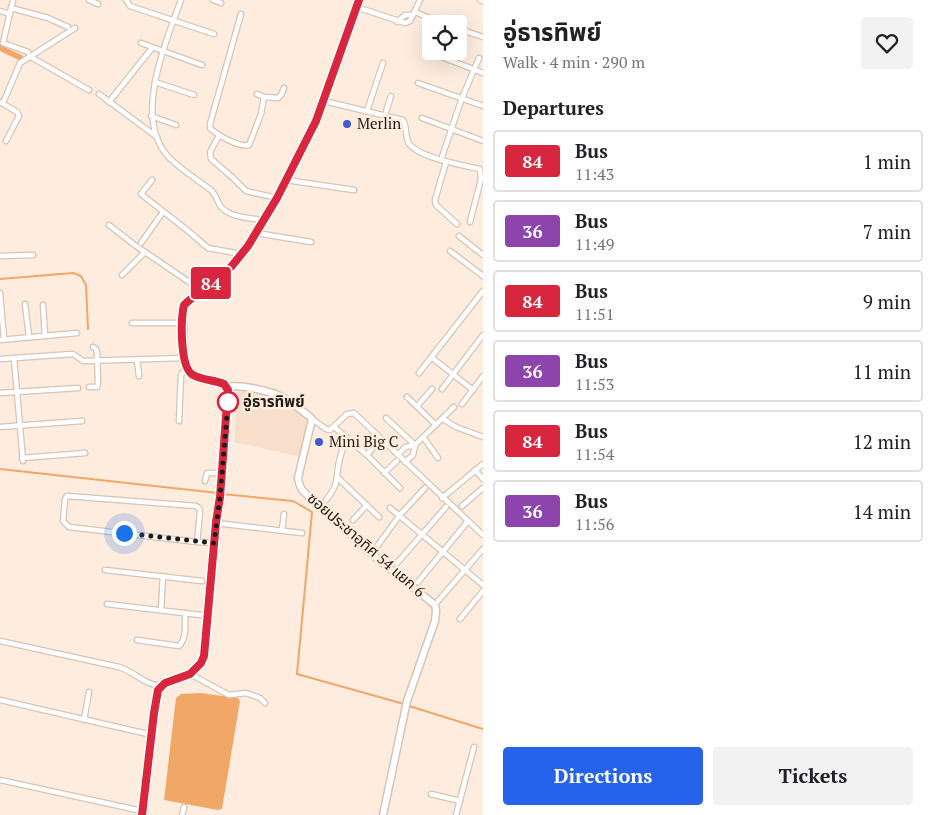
<!DOCTYPE html>
<meta charset="utf-8">
<style>
body{margin:0;font-family:"PT Serif","Noto Sans Thai",serif;background:#f2f2f2;color:#202124;height:100vh;display:flex;flex-direction:column;font-size:19px;white-space:nowrap}
*{box-sizing:border-box;margin:0}
p{font-size:16px;color:#757577}
.icon{flex:none;width:28px;height:28px;fill:none;stroke:currentColor;stroke-width:2;stroke-linecap:round;stroke-linejoin:round}
.map{position:relative;flex:1;overflow:hidden}
.panel{display:flex;flex-direction:column;background:#fff;width:450px}
.panel>*{flex:none}
.badge{padding:0 10px;border-radius:4px;font-size:18px;line-height:32px}
.tools{position:absolute;left:422px;top:15px;display:grid;gap:10px}
.tools a{display:grid;place-items:center;width:45px;height:45px;border-radius:5px;background:#fff;box-shadow:0 5px 20px #0002;font-size:25px}
.you{position:absolute;width:25px;height:25px;margin:-12px;border:4px solid #fff;border-radius:50%;background:#1a73e8;box-shadow:0 0 0 8px #1a73e833}
.map>.badge{position:absolute;translate:-50% -50%;box-shadow:0 0 0 2px #fff}
h2{padding:0 20px;font-size:19px;line-height:45px}
.round{display:grid;place-items:center;flex:none;width:52px;height:52px;border-radius:5px;background:#f2f2f2}
.headline{display:flex;align-items:center;justify-content:space-between;height:85px;padding:0 20px}
h1{font-size:24px;font-weight:700;line-height:38px}
.button{display:flex;gap:10px;margin-top:auto;padding:10px 20px}
.button a{flex:1;height:58px;border-radius:5px;background:#2563eb;color:#fff;font-size:20px;font-weight:700;line-height:58px;text-align:center}
.button a+a{background:#f2f2f2;color:#202124}
ul{padding:0;list-style:none}
li{display:flex;align-items:center;gap:15px;height:62px;margin:0 10px 8px;padding:0 10px;border:2px solid #e0e0e0;border-radius:5px}
li div{flex:1}
li b{display:block;font-size:19px}
li em{font-style:normal}
li .badge{min-width:55px;font-weight:700;text-align:center}
main{display:flex;flex:1;min-height:0}
.map>svg:first-child{display:block}
</style>
<main>
<div class="map">
<svg width="483" height="815" viewBox="0 0 483 815">
<rect width="100%" height="100%" fill="#feecde"/>
<path fill="#f7dfcc" d="M238 388 282 400 309 420 301 457 234 442Z"/>
<path fill="#f1a768" d="M200 693 238 698 240 701 222 809 218 810 164 800 176 698 181 694Z"/>
<g fill="none" stroke-linecap="round" stroke-linejoin="round">
<g stroke="#f1a768" stroke-width="2">
<path d="M0 279 73 273 81 276 86 285 88 329"/>
<path d="M0 469 218 493"/>
<path d="M222 494 293 501 312 512 297 674 404 704"/>
<path d="M409 706 483 729"/>
</g>
<path stroke="#f1a768" stroke-width="5.5" d="M0 48 21 58"/>
<defs>
<g id="street">
<path d="M13 0 3 43 28 52"/>
<path d="M89 0 98 4"/>
<path d="M126 0 130 6 214 34"/>
<path d="M181 0C166 41 134 115 166 154 174 165 199 181 211 190 216 195 217 201 221 207 231 218 250 218 263 220"/>
<path d="M213 0 221 3"/>
<path d="M480 0 483 1"/>
<path d="M356 7 405 23 410 21 420 0"/>
<path d="M11 8 48 18 68 27"/>
<path d="M0 11 10 14"/>
<path d="M415 12 444 24"/>
<path d="M241 14 210 124V128C217 135 240 148 249 145L261 114 264 97 257 94"/>
<path d="M397 22 405 15H413"/>
<path d="M459 29 483 37"/>
<path d="M141 43 202 65"/>
<path d="M429 52 483 73"/>
<path d="M29 56 89 90"/>
<path d="M155 82 194 95"/>
<path d="M418 83 483 106"/>
<path d="M99 94 157 137"/>
<path d="M264 97 278 98 281 95 284 88"/>
<path d="M324 101 403 120C407 126 405 135 408 142 415 157 465 166 480 169L481 179 470 222"/>
<path d="M0 102 17 112 19 116 6 141"/>
<path d="M109 102 152 48"/>
<path d="M3 103 20 63 75 28"/>
<path d="M367 111 383 63"/>
<path d="M385 115 391 96"/>
<path d="M151 116 176 125"/>
<path d="M422 118 483 141"/>
<path d="M219 136 210 152 211 159 232 177 246 191 277 198"/>
<path d="M441 160 462 98 479 58"/>
<path d="M446 162 435 200 436 205 457 224"/>
<path d="M152 180 141 194 187 230 208 248 241 254"/>
<path d="M286 180 354 190"/>
<path d="M109 225 136 246 201 290"/>
<path d="M256 233 311 242"/>
<path d="M459 236 483 255"/>
<path d="M141 243 163 212"/>
<path d="M450 251 483 276"/>
<path d="M0 256 33 255"/>
<path d="M122 275 145 252"/>
<path d="M0 293 4 339"/>
<path d="M25 304 29 337"/>
<path d="M43 305 45 336"/>
<path d="M132 323H182"/>
<path d="M0 340 77 333"/>
<path d="M431 357 473 390"/>
<path d="M14 358 23 461"/>
<path d="M0 359 73 354 83 361 184 358"/>
<path d="M137 360 139 376"/>
<path d="M419 373 483 291"/>
<path d="M89 387H97L98 383 97 352 96 349 93 347"/>
<path d="M442 389 483 335"/>
<path d="M0 393 78 388"/>
<path d="M407 397 436 425"/>
<path d="M462 404 483 376"/>
<path d="M417 406 432 389"/>
<path d="M386 418 415 445"/>
<path d="M312 419 326 429 330 430 347 414 354 413 483 535"/>
<path d="M443 419 456 427 483 437"/>
<path d="M179 421 181 375 186 368"/>
<path d="M0 427 82 421"/>
<path d="M334 427 367 455 400 488"/>
<path d="M424 438 438 458"/>
<path d="M367 455 377 443"/>
<path d="M398 455 405 447 415 445 454 407"/>
<path d="M22 458 85 453"/>
<path d="M405 462 413 455 415 445"/>
<path d="M475 470 483 479"/>
<path d="M384 473 397 461"/>
<path d="M338 478 379 517"/>
<path d="M205 481 207 473H221"/>
<path d="M67 496 196 506 199 508 200 512 197 542 69 527 63 521 65 499Z"/>
<path d="M442 498 483 464"/>
<path d="M326 500C342 480 334 478 340 458 342 451 344 444 347 438"/>
<path d="M462 506 483 488"/>
<path d="M390 508 483 585"/>
<path d="M353 520 367 505"/>
<path d="M216 523 302 533"/>
<path d="M282 530 284 514"/>
<path d="M197 542 214 543"/>
<path d="M378 545 399 516 425 488"/>
<path d="M397 563 446 507"/>
<path d="M105 570 202 581"/>
<path d="M418 582 468 521"/>
<path d="M438 601 483 549"/>
<path d="M107 604 209 616"/>
<path d="M161 610 163 576"/>
<path d="M460 619 483 591"/>
<path d="M137 640 179 646C187 638 185 624 185 613"/>
<path d="M0 641 119 667C135 672 143 684 161 686"/>
<path d="M190 674 229 695 246 693 260 698 265 703"/>
<path d="M0 700 152 735"/>
<path d="M84 720 89 692"/>
<path d="M0 780 142 811"/>
<path d="M431 794 460 801"/>
<path d="M182 815 184 807"/>
<path d="M456 815 474 747"/>
</g>
<g id="secondary">
<path d="M227 387C241 384 271 391 284 398 293 403 301 410 309 416L312 419 298 478 299 483 302 490 374 556 435 605 436 610 435 621 407 701 383 815"/>
<path d="M142 815 154 713 158 690 165 683 190 674 201 663 204 656 216 523 220 497 228 390 224 384 194 376 186 368 184 358 183 310 188 301 225 273 238 260 277 198 316 121 359 0"/>
</g>
</defs>
<use href="#street" stroke="#d6c4b7" stroke-width="7"/>
<use href="#secondary" stroke="#d6c4b7" stroke-width="9"/>
<use href="#street" stroke="#fff" stroke-width="4.5"/>
<use href="#secondary" stroke="#fff" stroke-width="6"/>
</g>
<g fill="none" stroke-linecap="round" stroke-linejoin="round">
<defs>
<path id="line" d="M142 815 154 713 158 690 165 683 190 674 201 663 204 656 216 522 220 497 228 390 224 384C214 380 202 380 193 375 180 368 181 323 183 310L184 305 201 290 231 267 248 246 277 198 316 121 359 0"/>
</defs>
<use href="#line" stroke="#fff" stroke-width="11"/>
<use href="#line" stroke="#d7263d" stroke-width="8"/>
<path stroke="#211b16" stroke-width="5" stroke-dasharray="0 9" d="M124 533 214 543 220 497 228 402"/>
</g>
<g fill="#4359cd" stroke="#feecde" stroke-width="2">
<circle cx="347" cy="124" r="5"/>
<circle cx="319" cy="442" r="5"/>
</g>
<circle fill="#fff" stroke="#d7263d" stroke-width="2.5" cx="228" cy="402" r="10"/>
<g text-anchor="middle" stroke-width="5" stroke-linejoin="round" paint-order="stroke">
<g font-size="15" fill="#211b16" stroke="#feecde" text-anchor="start">
<text x="357" y="129">Merlin</text>
<text x="329" y="447">Mini Big C</text>
</g>
<g font-size="15" font-weight="bold" fill="#211b16" stroke="#feecde" text-anchor="start">
<text x="243" y="407">อู่ธารทิพย์</text>
</g>
<g font-size="15" fill="#211b16" stroke="#feecde">
<text transform="translate(366 545) rotate(41)" y="5">ซอยประชาอุทิศ 54 แยก 6</text>
</g>
</g>
</svg>
<div class="tools">
<a><svg class="icon" aria-label="locate" viewBox="0 0 24 24"><circle cx="12" cy="12" r="6"/><path d="M12 2v4M12 18v4M2 12h4M18 12h4"/></svg></a>
</div>
<div class="you" style="left:124px;top:533px"></div>
<b class="badge" style="left:211px;top:283px;background:#d7263d;color:#fff">84</b>
</div>
<section class="panel">
<div class="headline"><div><h1>อู่ธารทิพย์</h1><p>Walk · 4 min · 290 m</p></div><a class="round"><svg class="icon" aria-label="heart" viewBox="0 0 24 24"><path d="M12 20l-8-8c-3-5 5-10 8-4 3-6 11-1 8 4z"/></svg></a></div>
<h2>Departures</h2>
<ul>
<li><span class="badge" style="background:#d7263d;color:#fff">84</span><div><b>Bus</b><p>11:43</p></div><em>1 min</em></li>
<li><span class="badge" style="background:#8e44ad;color:#fff">36</span><div><b>Bus</b><p>11:49</p></div><em>7 min</em></li>
<li><span class="badge" style="background:#d7263d;color:#fff">84</span><div><b>Bus</b><p>11:51</p></div><em>9 min</em></li>
<li><span class="badge" style="background:#8e44ad;color:#fff">36</span><div><b>Bus</b><p>11:53</p></div><em>11 min</em></li>
<li><span class="badge" style="background:#d7263d;color:#fff">84</span><div><b>Bus</b><p>11:54</p></div><em>12 min</em></li>
<li><span class="badge" style="background:#8e44ad;color:#fff">36</span><div><b>Bus</b><p>11:56</p></div><em>14 min</em></li>
</ul>
<div class="button"><a>Directions</a><a>Tickets</a></div>
</section>
</main>
